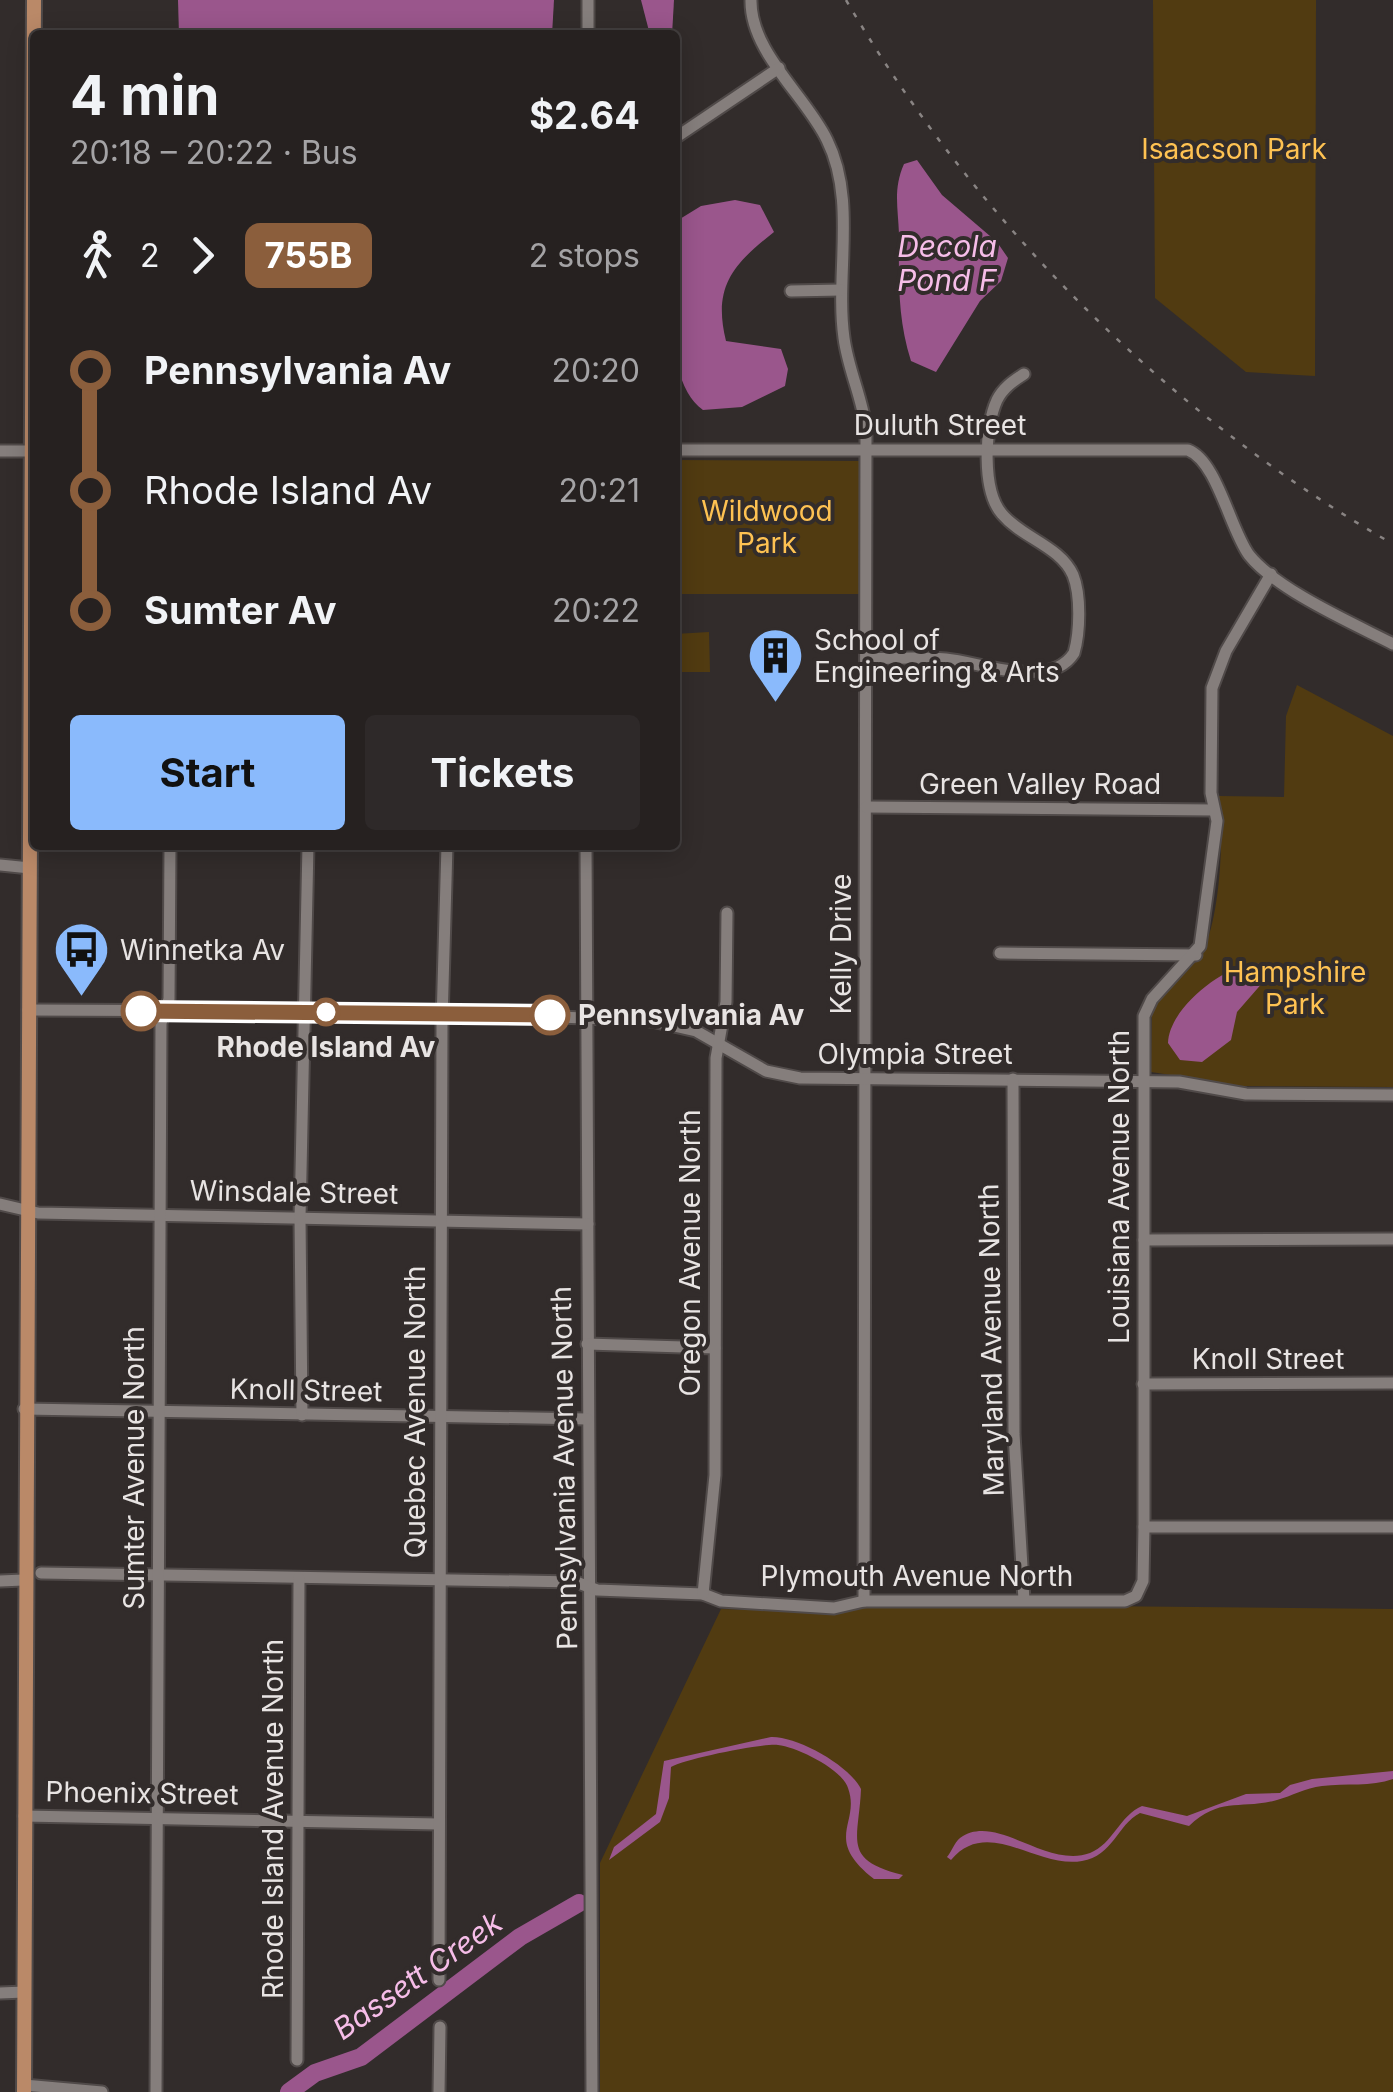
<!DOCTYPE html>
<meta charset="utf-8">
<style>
body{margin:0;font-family:Inter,sans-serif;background:#2e2929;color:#f1f3f6;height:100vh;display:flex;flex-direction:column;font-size:38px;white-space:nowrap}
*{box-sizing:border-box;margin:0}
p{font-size:32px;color:#a4a3a5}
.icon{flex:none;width:55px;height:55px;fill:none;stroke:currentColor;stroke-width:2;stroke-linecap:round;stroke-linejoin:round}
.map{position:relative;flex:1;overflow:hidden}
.side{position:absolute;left:30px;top:30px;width:650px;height:820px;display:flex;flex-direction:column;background:#262120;border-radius:10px;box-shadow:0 5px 25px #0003,0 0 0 2px #423e3e}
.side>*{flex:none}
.badge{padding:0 20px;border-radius:15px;font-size:35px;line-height:65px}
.map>.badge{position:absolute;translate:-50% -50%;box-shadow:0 0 0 5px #fff}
.legs{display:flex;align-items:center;gap:15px;height:110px;padding:0 40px;font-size:32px}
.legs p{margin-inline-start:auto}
.headline{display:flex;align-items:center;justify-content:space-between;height:170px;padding:0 40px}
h1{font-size:55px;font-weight:700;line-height:75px}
.primary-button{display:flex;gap:20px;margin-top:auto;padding:20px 40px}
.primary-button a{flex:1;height:115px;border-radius:10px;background:#8abafc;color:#111;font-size:40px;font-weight:700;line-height:115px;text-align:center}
.primary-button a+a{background:#2e2929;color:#f1f3f6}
ul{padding:0 40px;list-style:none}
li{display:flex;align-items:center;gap:35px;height:120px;font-size:38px}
li i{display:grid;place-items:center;width:15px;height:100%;margin:0 12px;background:currentColor}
li i::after{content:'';width:25px;height:25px;margin:-12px;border:8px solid;border-radius:50%;background:#262120}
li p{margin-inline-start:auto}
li:first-child i{background:linear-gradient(#0000 50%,currentColor 0)}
li:last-child i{background:linear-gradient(currentColor 50%,#0000 0)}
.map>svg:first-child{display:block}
</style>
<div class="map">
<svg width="1393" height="2092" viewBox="0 0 1393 2092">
<rect width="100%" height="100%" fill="#322c2b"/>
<g fill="#513b11">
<path d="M1153 0H1316L1315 376 1246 372 1155 298Z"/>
<path d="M675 460 860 461 859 594H675Z"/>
<path d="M709 632 710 672H675V634Z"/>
<path d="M1297 685 1393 736V1087L1243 1086 1151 1072 1152 1010C1166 988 1190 973 1203 950 1220 918 1225 831 1218 796L1284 797 1286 716Z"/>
<path d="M889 1604 1393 1609V2092H600V1863L721 1609 830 1612Z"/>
</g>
<g fill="#9a568c">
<path d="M178 0H554L552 35H179Z"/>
<path d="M641 0H674L672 35H650Z"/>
<path d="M917 160 942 195 997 242 1008 258 1001 281 980 301 936 372 911 361C897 317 899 279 899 234 898 207 893 189 904 164Z"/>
<path d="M735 200 760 205 774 232C735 263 712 285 726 341L781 349 788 369 785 386 742 407 703 410C659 378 675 273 675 222L701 206Z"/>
<path d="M1252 963 1267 965 1271 973 1237 1012 1231 1040 1202 1062 1180 1060 1168 1043C1169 1009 1220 969 1252 963Z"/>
<path d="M771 1737C797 1736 849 1765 861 1789 859 1840 841 1860 903 1875L899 1879H874C822 1838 861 1824 848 1788 842 1769 797 1747 778 1745 762 1743 685 1759 671 1767L669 1798 660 1822 609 1860 614 1847 656 1814 664 1761Z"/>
<path d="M1393 1771V1779C1371 1787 1346 1783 1322 1786 1305 1788 1292 1796 1277 1800 1239 1810 1221 1796 1189 1826L1140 1813C1117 1825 1113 1856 1082 1861 1037 1869 988 1816 951 1860L947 1857C952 1851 954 1843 960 1838 996 1812 1046 1869 1090 1853 1113 1844 1120 1815 1142 1806L1187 1816 1246 1794 1280 1793 1290 1785 1312 1779Z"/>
</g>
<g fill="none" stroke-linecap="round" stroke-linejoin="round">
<path stroke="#9a568c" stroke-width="18" d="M289 2092 315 2073 361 2057 520 1937 579 1903"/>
<defs>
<g id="minor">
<path d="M588 0V35"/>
<path d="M751 0C750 52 806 96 827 140 857 200 835 274 844 338 848 369 862 397 866 428L864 1601"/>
<path d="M675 138 779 68"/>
<path d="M791 291 841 290"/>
<path d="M675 450H1188C1217 461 1230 529 1249 555 1277 590 1352 623 1393 644"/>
<path d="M0 451H35"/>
<path d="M866 659C893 658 920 657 946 659 981 662 1050 691 1074 653 1080 632 1081 595 1073 575 1060 546 1022 538 1002 514 982 491 984 428 997 400 1003 388 1013 381 1024 374"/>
<path d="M866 807 1214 810"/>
<path d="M586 845 592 2092"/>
<path d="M0 865 30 868"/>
<path d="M1000 953 1196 955"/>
<path d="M28 1010 445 1012 652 1021 696 1031 766 1071 800 1078 1179 1082 1246 1094 1393 1095"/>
<path d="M1013 1079 1014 1434 1024 1600"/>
<path d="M0 1204 38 1213 588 1224"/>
<path d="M1144 1240 1393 1239"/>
<path d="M587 1344 715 1348"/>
<path d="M1143 1384 1393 1383"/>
<path d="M24 1409 587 1419"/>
<path d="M302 1415 300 1218 308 845"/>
<path d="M1144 1527H1393"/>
<path d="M41 1573 576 1582 597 1590 703 1594 721 1601 834 1608 864 1601H1125L1136 1596 1143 1581 1144 1527V1016L1152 999 1200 946 1217 821 1211 793 1212 688 1226 651 1271 574"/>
<path d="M0 1581 23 1580"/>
<path d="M703 1594 715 1475 716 1058 726 1002 727 913"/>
<path d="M24 1816 438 1824"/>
<path d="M439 1980 442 1022 447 845"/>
<path d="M0 1993 24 1992"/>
<path d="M297 2060 299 1578"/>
<path d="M24 2085 102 2092"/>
<path d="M156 2092 161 1023 169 999 170 845"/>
<path d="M439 2092 440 2027"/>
</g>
<path id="major" d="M24 2092 34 0"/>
</defs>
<use href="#minor" stroke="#504a49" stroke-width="15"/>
<use href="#major" stroke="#504a49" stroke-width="18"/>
<use href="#minor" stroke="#857e7c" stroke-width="11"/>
<use href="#major" stroke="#ba8968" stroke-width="14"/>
<path stroke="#898483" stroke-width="2.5" stroke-dasharray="5 10" stroke-linecap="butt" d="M846 0C976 222 1170 417 1393 544"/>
</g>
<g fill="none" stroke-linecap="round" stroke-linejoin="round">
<defs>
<path id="line-1" d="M141 1011 550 1015"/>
</defs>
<use href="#line-1" stroke="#fff" stroke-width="22"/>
<use href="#line-1" stroke="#8b5e3c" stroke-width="15"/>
</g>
<defs>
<symbol id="building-pin" viewBox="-11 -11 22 30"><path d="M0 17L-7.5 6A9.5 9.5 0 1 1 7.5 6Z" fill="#8abafc" stroke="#322c2b"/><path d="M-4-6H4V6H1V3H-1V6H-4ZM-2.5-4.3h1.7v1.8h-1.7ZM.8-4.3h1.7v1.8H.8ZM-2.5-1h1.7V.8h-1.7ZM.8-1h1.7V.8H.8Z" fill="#111"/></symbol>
<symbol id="bus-pin" viewBox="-11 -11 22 30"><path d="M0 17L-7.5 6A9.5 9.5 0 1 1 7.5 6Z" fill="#8abafc" stroke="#322c2b"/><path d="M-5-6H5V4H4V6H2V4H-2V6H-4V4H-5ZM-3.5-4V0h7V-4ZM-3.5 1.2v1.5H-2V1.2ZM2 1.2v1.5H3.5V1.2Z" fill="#111"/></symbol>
</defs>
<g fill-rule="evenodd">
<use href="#building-pin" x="744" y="624" width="63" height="86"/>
<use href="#bus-pin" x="50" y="918" width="63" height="86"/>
</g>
<g fill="#fff" stroke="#8b5e3c" stroke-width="5">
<circle cx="141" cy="1011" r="18"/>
<circle cx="326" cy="1012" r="12"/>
<circle cx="550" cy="1015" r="18"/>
</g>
<g text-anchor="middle" stroke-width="8" stroke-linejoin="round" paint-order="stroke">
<g font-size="28" fill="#fec252" stroke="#322c2b">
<text x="1234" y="159">Isaacson Park</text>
<text x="767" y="521">Wildwood<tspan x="767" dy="32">Park</tspan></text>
<text x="1295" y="982">Hampshire<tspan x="1295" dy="32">Park</tspan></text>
</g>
<g font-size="28" fill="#e8e4e3" stroke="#322c2b">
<text x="940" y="435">Duluth Street</text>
<text x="1040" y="794">Green Valley Road</text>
<text transform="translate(841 944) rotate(-90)" y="10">Kelly Drive</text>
<text x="915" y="1064">Olympia Street</text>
<text transform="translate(1119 1187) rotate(-90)" y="10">Louisiana Avenue North</text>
<text transform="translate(294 1192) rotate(1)" y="10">Winsdale Street</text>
<text transform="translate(690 1253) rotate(-90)" y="10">Oregon Avenue North</text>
<text transform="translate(991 1340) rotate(-91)" y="10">Maryland Avenue North</text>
<text x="1268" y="1369">Knoll Street</text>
<text transform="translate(306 1390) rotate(1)" y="10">Knoll Street</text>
<text transform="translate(415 1412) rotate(-90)" y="10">Quebec Avenue North</text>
<text transform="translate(134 1468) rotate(-90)" y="10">Sumter Avenue North</text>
<text transform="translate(564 1468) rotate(-91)" y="10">Pennsylvania Avenue North</text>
<text x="917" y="1586">Plymouth Avenue North</text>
<text transform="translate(142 1793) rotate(1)" y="10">Phoenix Street</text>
<text transform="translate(273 1819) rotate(-90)" y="10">Rhode Island Avenue North</text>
</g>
<g font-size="28" fill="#e8e4e3" stroke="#322c2b" text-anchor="start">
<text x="814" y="650">School of<tspan x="814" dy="32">Engineering &amp; Arts</tspan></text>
<text x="120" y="960">Winnetka Av</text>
</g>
<g font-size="28" font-weight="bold" fill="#e8e4e3" stroke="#322c2b" text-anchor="start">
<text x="578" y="1025">Pennsylvania Av</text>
<text x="326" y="1057" text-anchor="middle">Rhode Island Av</text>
</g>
<g font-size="30" font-style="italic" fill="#f6bde8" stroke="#322c2b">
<text x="947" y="257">Decola<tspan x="947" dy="34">Pond F</tspan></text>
<text transform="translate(418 1976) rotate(-35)" y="10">Bassett Creek</text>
</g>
</g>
</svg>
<section class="side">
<div class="headline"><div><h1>4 min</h1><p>20:18 – 20:22 · Bus</p></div><b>$2.64</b></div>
<div class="legs"><svg class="icon" aria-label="walk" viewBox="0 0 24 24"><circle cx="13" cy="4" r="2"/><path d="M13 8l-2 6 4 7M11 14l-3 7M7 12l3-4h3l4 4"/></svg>2<svg class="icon" aria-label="forward" viewBox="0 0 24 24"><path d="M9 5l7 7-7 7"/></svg><b class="badge" style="background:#8b5e3c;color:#fff">755B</b><p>2 stops</p></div>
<ul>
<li><i style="color:#8b5e3c"></i><b>Pennsylvania Av</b><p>20:20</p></li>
<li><i style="color:#8b5e3c"></i><span>Rhode Island Av</span><p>20:21</p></li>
<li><i style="color:#8b5e3c"></i><b>Sumter Av</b><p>20:22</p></li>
</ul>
<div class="primary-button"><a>Start</a><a>Tickets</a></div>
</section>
</div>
